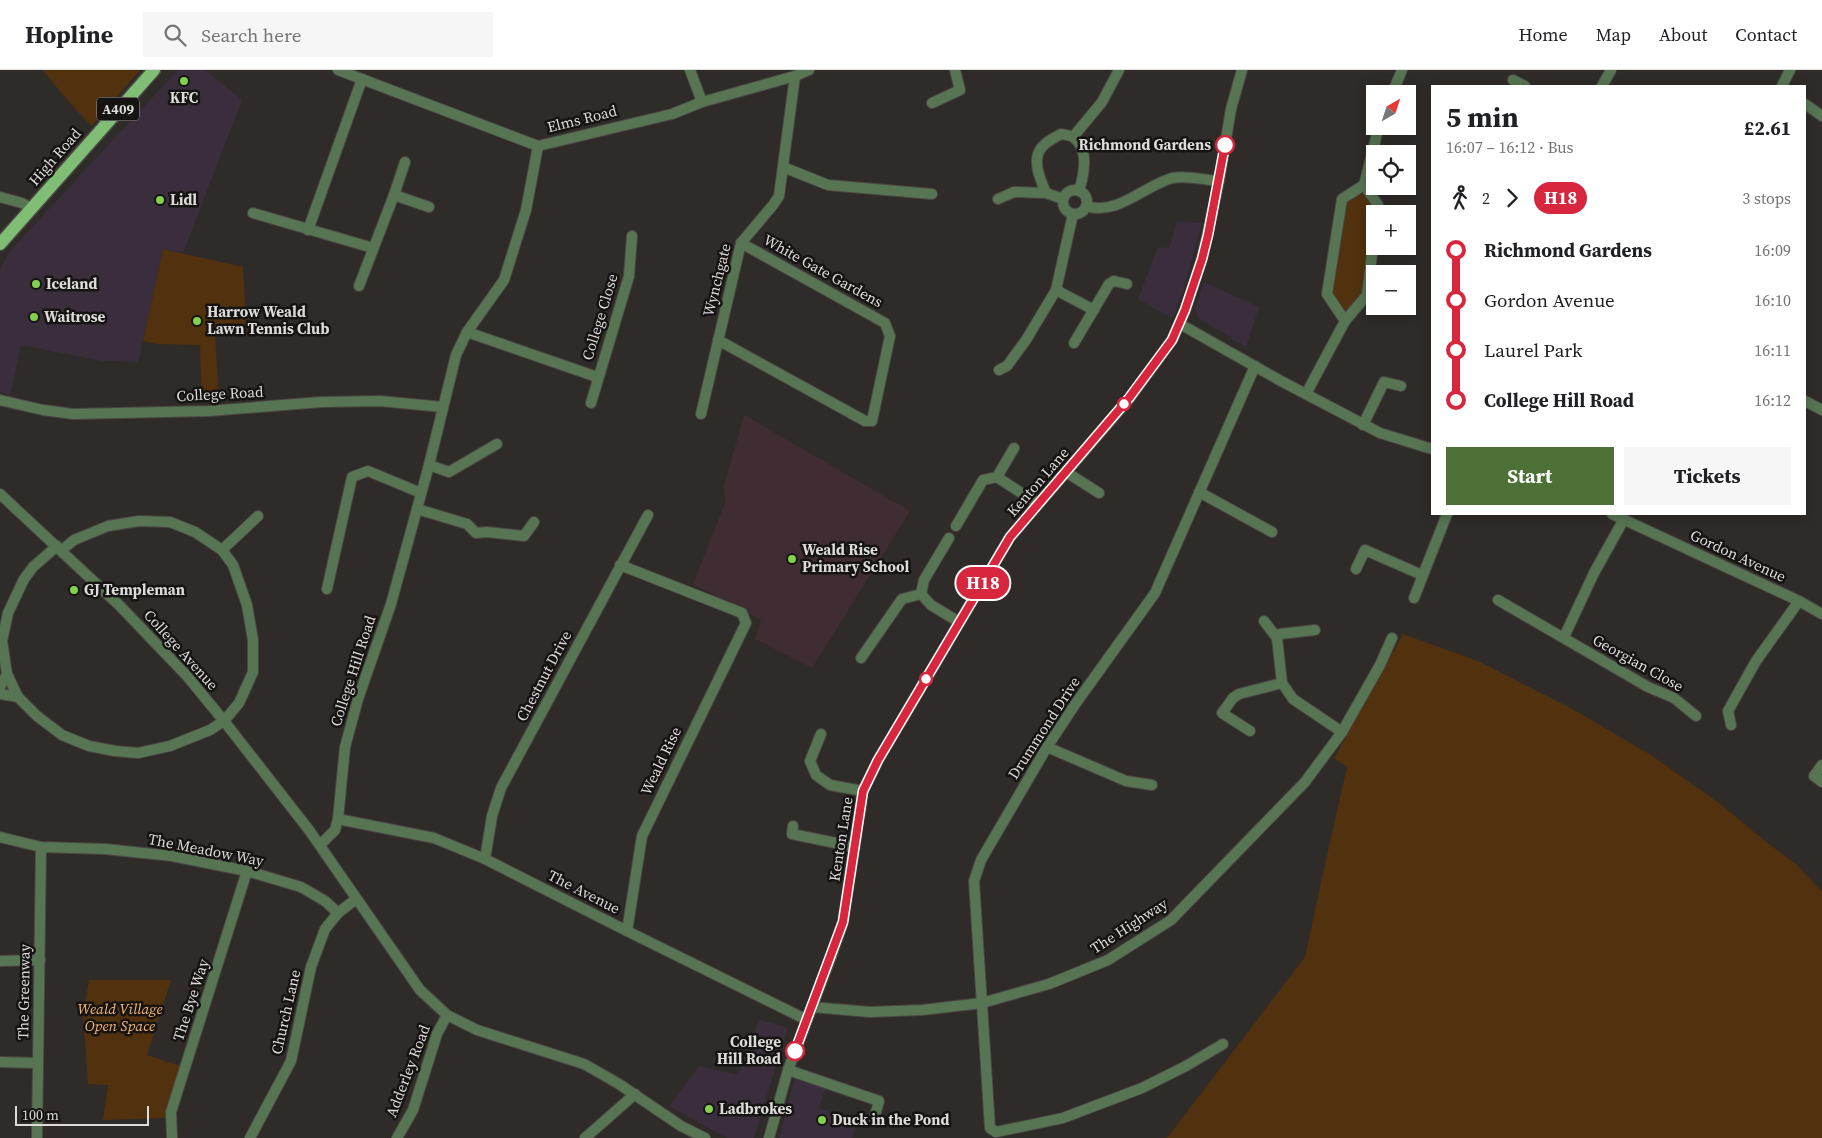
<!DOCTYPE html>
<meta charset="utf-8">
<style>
body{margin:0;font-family:"Source Serif 4",serif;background:#f6f6f6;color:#202124;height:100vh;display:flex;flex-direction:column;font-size:19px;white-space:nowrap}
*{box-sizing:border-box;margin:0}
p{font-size:16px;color:#757577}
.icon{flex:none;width:28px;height:28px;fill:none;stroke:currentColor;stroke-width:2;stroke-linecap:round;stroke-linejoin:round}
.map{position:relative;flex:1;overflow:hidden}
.sheet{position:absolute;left:1431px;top:15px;width:375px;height:430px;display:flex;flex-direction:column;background:#fff;border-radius:0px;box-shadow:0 2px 12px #0003}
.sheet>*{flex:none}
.badge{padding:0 10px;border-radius:16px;font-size:18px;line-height:32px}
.needle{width:32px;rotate:39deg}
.controls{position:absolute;left:1366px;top:15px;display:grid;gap:10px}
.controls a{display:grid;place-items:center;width:50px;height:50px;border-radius:0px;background:#fff;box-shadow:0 2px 12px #0003;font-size:25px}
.scale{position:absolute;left:15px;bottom:12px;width:134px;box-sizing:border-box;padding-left:5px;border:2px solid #dddad9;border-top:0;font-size:14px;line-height:18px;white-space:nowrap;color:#dddad9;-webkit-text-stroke:4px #151412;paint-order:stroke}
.map>.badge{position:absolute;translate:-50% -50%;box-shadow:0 0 0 2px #fff}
.legs{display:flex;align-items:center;gap:8px;height:55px;padding:0 15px;font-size:16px}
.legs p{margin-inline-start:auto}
.overview{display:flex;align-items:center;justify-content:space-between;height:85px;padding:0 15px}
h1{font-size:28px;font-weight:700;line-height:38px}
.button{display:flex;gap:10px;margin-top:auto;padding:10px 15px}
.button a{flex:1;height:58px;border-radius:0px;background:#4d7037;color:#fff;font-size:20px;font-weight:700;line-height:58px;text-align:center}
.button a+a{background:#f6f6f6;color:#202124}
ul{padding:0 15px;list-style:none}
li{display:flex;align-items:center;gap:18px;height:50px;font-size:19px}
li i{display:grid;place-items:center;width:8px;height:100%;margin:0 6px;background:currentColor}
li i::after{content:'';width:12px;height:12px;margin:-6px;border:4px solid;border-radius:50%;background:#fff}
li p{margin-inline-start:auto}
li:first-child i{background:linear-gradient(#0000 50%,currentColor 0)}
li:last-child i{background:linear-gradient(currentColor 50%,#0000 0)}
header{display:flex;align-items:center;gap:30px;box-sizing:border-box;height:70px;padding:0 25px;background:#fff;border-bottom:1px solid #e0e0e0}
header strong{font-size:24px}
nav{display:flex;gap:28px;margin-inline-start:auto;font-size:18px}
.search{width:350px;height:45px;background:#f6f6f6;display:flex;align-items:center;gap:12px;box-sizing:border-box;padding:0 18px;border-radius:0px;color:#757577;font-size:19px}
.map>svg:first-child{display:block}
</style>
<header>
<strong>Hopline</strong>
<div class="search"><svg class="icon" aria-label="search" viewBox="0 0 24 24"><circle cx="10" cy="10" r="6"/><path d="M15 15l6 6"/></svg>Search here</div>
<nav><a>Home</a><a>Map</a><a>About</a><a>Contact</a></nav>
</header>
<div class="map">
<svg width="1822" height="1068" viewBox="0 0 1822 1068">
<rect width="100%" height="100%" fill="#2e2b28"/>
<g fill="#3a2e3d">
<path d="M178 0H205L242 30 183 183 163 179 138 292 102 291 21 275 10 325 0 322V201L3 193 10 181Z"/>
<path d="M1177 151 1202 153 1184 218 1174 246 1172 248 1138 229 1158 177 1169 178Z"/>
<path d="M1204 212 1259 237 1246 277 1198 248 1195 238Z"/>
<path d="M759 949 788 958 754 1068H727L669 1036 699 996 738 1005Z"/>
<path d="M795 1007 826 1018 819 1038 858 1052 852 1068H779Z"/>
</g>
<path fill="#402d33" d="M744 345 910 441 812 598 755 569 761 550 693 514 725 433 724 416Z"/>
<g fill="#51310e">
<path d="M42 0H140L92 56 77 41Z"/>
<path d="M1362 122 1375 143 1363 220 1346 242 1330 223 1346 131Z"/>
<path d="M163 179 243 197 247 266 215 263 219 331H202L200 275 157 274 143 271Z"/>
<path d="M1403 564 1478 591 1569 637 1651 685 1719 733 1765 771 1797 795 1822 822V1068H1167L1305 887 1323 803 1347 697 1334 688Z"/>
<path d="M89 910H171L147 985 180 996 165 1048 103 1050 108 1015 88 1014 83 946Z"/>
</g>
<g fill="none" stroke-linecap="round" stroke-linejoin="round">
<defs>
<g id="minor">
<path d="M338 0 538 76 672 44 702 32 795 6 809 0"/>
<path d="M690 0 702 32"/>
<path d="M1513 10 1525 16"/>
<path d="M1602 16 1611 0"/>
<path d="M1782 16 1790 0"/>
<path d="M1392 24 1402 0"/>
<path d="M932 33 960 20 955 0"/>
<path d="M1805 34 1822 46"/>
<path d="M1073 67 1102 32 1119 0"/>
<path d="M783 97 828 115 932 124"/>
<path d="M1364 115 1378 135 1377 144"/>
<circle cx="1075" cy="132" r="12"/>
<path d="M394 125 429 137"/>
<path d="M0 127 22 133 31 138"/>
<path d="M998 129 1014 122 1046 123"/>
<path d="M1063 129 1046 123C1040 109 1030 87 1044 75 1049 70 1056 67 1061 64 1064 65 1070 65 1073 67 1090 79 1084 105 1079 121"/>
<path d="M1086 136C1117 146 1144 116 1172 108 1187 105 1204 110 1219 111"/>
<path d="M253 143 373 178"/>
<path d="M308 160 362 9"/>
<path d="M359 216 394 125 405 92"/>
<path d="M1056 220 1094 240"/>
<path d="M1345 251 1327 224 1342 129 1364 115 1379 56"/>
<path d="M1180 254 1281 311 1380 363 1432 379"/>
<path d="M467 262 597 307"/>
<path d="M718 270 865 351H872L890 266 885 253 741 173"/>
<path d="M1074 273 1109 214 1114 211 1127 214"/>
<path d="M999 300 1007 296 1026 270 1056 220 1073 144"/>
<path d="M1306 324 1345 251 1367 225 1375 160"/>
<path d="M0 330 43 340 73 344 209 341 321 332 380 331 443 337"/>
<path d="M1805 331 1822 340"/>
<path d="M591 333 629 206 632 166"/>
<path d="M701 344 741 173 773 135 779 126 795 6"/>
<path d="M1363 355 1384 312 1401 316"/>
<path d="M429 395 449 402 497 374"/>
<path d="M1066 402 1099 423"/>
<path d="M997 407 1038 434"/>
<path d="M1199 422 1272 462"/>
<path d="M0 424 119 535 187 606 224 651 309 760 420 920 447 945 477 960 584 994 619 1014 681 1056 705 1068"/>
<path d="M417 439 467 454 476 463 487 462 524 466 534 452"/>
<path d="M1612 444 1799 531 1822 544"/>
<path d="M956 456 983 410 997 407 1014 378"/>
<path d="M57 476 33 497 24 509 8 543 2 571 7 604 18 627 37 646 62 665 89 676 115 681 138 683 170 676 210 660 224 651 239 633 253 602V570L247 535 233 495 222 480 195 462 170 452 139 451 108 456 74 470 62 480"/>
<path d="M222 480 258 446"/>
<path d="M620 495 742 543 746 553 642 766 627 861"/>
<path d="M1356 499 1365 480 1422 505"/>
<path d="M327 519 352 407 368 401 421 423"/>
<path d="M921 524 931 535 959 552"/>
<path d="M1414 528 1447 444"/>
<path d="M1498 530 1648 617 1674 628 1696 646"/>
<path d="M1264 551 1277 568 1282 613 1293 629 1342 662"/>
<path d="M1564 567 1594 503 1624 449"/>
<path d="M1277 568 1280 564 1315 560"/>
<path d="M861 588 902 529 921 524 924 510 949 468"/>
<path d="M0 617 7 604"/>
<path d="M0 624 18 627"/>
<path d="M1731 655 1728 641 1756 591 1799 531"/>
<path d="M1250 661 1222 643 1233 628 1239 624 1282 613"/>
<path d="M821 664 810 691 816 705 830 715 863 721"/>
<path d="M1047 677 1126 711 1152 715"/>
<path d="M1822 695 1814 706 1822 712"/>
<path d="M338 749 434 768 485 789 627 861 807 950"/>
<path d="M793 756 792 764 855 777"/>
<path d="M0 767 41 777 105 779 172 786 247 801 301 817 325 831 338 843"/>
<path d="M320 775 335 760 338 749 345 677 358 629 391 534 429 395 456 285 467 262 504 210 526 140 538 76"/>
<path d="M485 789 492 746 501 718 648 445"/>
<path d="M0 891 40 890"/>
<path d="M812 937 870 942 922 940 982 933 1049 914 1108 890 1171 850 1305 712 1342 662 1380 595 1392 568"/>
<path d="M1223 974 1186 996 1142 1018 1063 1048 996 1062 990 1058 974 811 981 790 1047 677 1076 633 1155 523 1255 296"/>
<path d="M0 992 38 993"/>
<path d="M788 1000 879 1031 874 1049"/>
<path d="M37 1068 41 777"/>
<path d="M172 1068 171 1042 247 801"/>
<path d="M250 1068 291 991 311 897 325 859 338 843 356 829"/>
<path d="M397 1068 413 1040 437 964 447 945"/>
<path d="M585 1068 635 1024"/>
<path d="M769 1068 788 1000 831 887 843 852 863 721 878 690 1010 467 1129 329 1172 270 1185 241 1202 189 1219 111 1231 39 1242 0"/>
</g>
<path id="major" d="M0 174 154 0"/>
</defs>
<use href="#minor" stroke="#4a4744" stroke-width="12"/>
<use href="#major" stroke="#4a4744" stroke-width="15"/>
<use href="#minor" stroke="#577552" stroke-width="10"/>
<use href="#major" stroke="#7fbe74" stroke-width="12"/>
</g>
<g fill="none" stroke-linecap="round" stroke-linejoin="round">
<defs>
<path id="line-1" d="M795 981 843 852 863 721 878 690 1010 467 1129 328 1172 270 1185 240 1202 189 1208 165 1225 75"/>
</defs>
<use href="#line-1" stroke="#fff" stroke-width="11"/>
<use href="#line-1" stroke="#d7263d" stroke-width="8"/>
</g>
<g fill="#83d04e" stroke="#151412" stroke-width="2">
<circle cx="184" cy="11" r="5"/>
<circle cx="160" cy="130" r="5"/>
<circle cx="36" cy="214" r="5"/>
<circle cx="34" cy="247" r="5"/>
<circle cx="197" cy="251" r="5"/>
<circle cx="792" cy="489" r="5"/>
<circle cx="74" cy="520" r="5"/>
<circle cx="709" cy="1039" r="5"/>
<circle cx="822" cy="1050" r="5"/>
</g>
<g fill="#fff" stroke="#d7263d" stroke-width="2.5">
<circle cx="1225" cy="75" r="9"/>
<circle cx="1124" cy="334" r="6"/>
<circle cx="926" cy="609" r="6"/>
<circle cx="795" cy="981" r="9"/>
</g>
<g text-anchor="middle" stroke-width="5" stroke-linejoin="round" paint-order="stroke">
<rect fill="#151412" stroke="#a19f9d" stroke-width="1" x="97" y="27.5" width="42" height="23" rx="4"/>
<g font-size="14" font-weight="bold" fill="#dddad9">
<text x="118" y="44">A409</text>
</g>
<g font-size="15" font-weight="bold" fill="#dddad9" stroke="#151412" text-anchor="start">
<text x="184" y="33" text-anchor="middle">KFC</text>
<text x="170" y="135">Lidl</text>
<text x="46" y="219">Iceland</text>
<text x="207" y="247">Harrow Weald<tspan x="207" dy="17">Lawn Tennis Club</tspan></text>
<text x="44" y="252">Waitrose</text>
<text x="802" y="485">Weald Rise<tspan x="802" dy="17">Primary School</tspan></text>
<text x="84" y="525">GJ Templeman</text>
<text x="719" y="1044">Ladbrokes</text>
<text x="832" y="1055">Duck in the Pond</text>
</g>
<g font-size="15" fill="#dddad9" stroke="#151412">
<text transform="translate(582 49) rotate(-14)" y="5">Elms Road</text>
<text transform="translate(55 87) rotate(-49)" y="5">High Road</text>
<text transform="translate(823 201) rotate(29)" y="5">White Gate Gardens</text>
<text transform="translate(717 210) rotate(-76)" y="5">Wynchgate</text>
<text transform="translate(600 247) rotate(-73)" y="5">College Close</text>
<text transform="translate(220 324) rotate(-3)" y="5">College Road</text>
<text transform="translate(1038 412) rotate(-49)" y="5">Kenton Lane</text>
<text transform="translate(1738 486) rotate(25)" y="5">Gordon Avenue</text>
<text transform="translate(181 580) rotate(48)" y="5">College Avenue</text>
<text transform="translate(1638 593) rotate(29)" y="5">Georgian Close</text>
<text transform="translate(353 601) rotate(-72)" y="5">College Hill Road</text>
<text transform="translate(544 606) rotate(-62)" y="5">Chestnut Drive</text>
<text transform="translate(1044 658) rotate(-57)" y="5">Drummond Drive</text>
<text transform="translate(661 691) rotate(-64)" y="5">Weald Rise</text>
<text transform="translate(841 769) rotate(-81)" y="5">Kenton Lane</text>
<text transform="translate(206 780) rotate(11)" y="5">The Meadow Way</text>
<text transform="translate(584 822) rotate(27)" y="5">The Avenue</text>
<text transform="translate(1129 856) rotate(-33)" y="5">The Highway</text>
<text transform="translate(24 922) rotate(-89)" y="5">The Greenway</text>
<text transform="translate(191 930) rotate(-72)" y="5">The Bye Way</text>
<text transform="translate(286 942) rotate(-77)" y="5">Church Lane</text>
<text transform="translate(408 1001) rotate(-69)" y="5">Adderley Road</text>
</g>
<g font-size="15" font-weight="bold" fill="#dddad9" stroke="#151412" text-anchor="end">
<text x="1211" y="80">Richmond Gardens</text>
<text x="781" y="977">College<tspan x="781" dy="17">Hill Road</tspan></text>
</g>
<g font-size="15" font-style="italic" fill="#f6b474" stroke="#151412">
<text x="120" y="944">Weald Village<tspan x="120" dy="17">Open Space</tspan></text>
</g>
</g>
</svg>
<div class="controls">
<a><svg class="needle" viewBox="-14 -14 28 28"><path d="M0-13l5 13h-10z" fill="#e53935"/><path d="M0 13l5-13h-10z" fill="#757577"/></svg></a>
<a><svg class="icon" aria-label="locate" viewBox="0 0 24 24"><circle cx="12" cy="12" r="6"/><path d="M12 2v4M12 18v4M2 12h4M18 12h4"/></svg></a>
<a>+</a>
<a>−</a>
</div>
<div class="scale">100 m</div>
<b class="badge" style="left:983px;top:513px;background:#d7263d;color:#fff">H18</b>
<section class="sheet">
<div class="overview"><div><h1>5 min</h1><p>16:07 – 16:12 · Bus</p></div><b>£2.61</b></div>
<div class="legs"><svg class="icon" aria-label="walk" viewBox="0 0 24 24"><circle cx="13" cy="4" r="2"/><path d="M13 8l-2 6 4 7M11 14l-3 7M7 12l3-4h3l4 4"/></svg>2<svg class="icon" aria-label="forward" viewBox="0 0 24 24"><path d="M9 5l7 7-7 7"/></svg><b class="badge" style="background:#d7263d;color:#fff">H18</b><p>3 stops</p></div>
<ul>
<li><i style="color:#d7263d"></i><b>Richmond Gardens</b><p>16:09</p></li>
<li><i style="color:#d7263d"></i><span>Gordon Avenue</span><p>16:10</p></li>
<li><i style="color:#d7263d"></i><span>Laurel Park</span><p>16:11</p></li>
<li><i style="color:#d7263d"></i><b>College Hill Road</b><p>16:12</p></li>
</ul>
<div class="button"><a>Start</a><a>Tickets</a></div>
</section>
</div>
